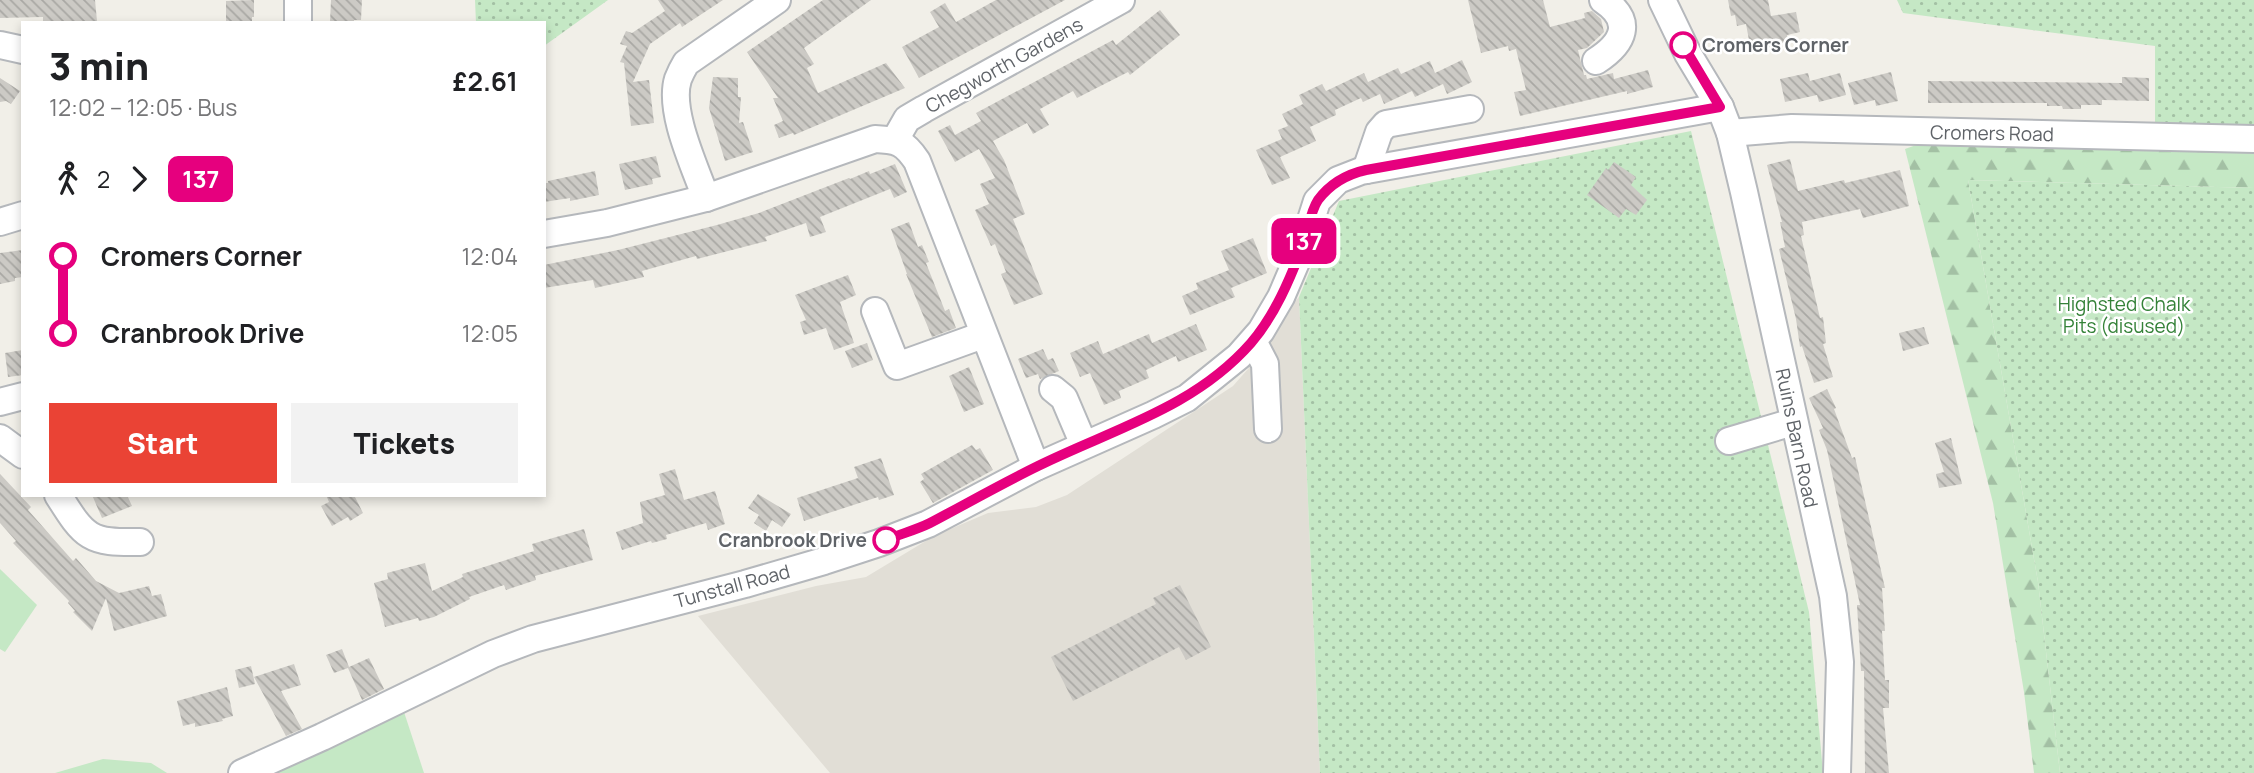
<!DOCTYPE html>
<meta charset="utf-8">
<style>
body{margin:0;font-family:Manrope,sans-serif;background:#f2f2f2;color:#202124;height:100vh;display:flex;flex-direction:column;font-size:26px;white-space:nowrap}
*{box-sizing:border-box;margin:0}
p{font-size:23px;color:#757577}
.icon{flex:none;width:38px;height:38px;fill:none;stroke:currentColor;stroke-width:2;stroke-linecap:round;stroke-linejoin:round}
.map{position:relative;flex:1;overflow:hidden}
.side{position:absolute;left:21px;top:21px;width:525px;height:476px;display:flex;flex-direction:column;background:#fff;border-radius:0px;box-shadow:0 4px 10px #0003}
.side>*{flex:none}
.badge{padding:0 14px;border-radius:10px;font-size:24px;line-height:46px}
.map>.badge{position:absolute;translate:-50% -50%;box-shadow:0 0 0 4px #fff}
.legs{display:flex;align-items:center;gap:10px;height:77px;padding:0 28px;font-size:23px}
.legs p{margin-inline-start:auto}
.overview{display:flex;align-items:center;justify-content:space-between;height:119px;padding:0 28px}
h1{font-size:38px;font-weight:800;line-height:52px}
.action{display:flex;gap:14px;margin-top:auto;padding:14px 28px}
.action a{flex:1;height:80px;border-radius:0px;background:#ea4335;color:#fff;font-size:28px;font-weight:800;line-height:80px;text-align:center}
.action a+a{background:#f2f2f2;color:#202124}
ul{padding:0 28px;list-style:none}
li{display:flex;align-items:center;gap:24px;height:77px;font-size:26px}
li i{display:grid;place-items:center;width:10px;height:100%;margin:0 9px;background:currentColor}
li i::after{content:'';width:18px;height:18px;margin:-9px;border:5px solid;border-radius:50%;background:#fff}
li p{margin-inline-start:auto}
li:first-child i{background:linear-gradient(#0000 50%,currentColor 0)}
li:last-child i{background:linear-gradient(currentColor 50%,#0000 0)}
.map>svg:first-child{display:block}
</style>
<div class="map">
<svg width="2254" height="773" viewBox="0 0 2254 773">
<defs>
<pattern id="forest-firs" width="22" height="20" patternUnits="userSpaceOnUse" patternTransform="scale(1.75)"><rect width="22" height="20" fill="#c5e8c5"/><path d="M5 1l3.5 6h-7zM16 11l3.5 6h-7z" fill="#a3c0a4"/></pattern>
<pattern id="park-dots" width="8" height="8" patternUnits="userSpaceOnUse" patternTransform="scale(1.75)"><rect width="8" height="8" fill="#c5e8c5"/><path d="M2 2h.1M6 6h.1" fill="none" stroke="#a3c0a4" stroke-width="1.8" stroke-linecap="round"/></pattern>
<pattern id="building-back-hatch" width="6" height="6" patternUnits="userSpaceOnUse" patternTransform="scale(1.75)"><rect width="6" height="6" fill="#cccac5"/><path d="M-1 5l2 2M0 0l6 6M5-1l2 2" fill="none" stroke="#a9a8a4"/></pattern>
</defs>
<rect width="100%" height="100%" fill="#f1efe8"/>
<path fill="#e1ded6" d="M1299 297 1320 773H830L698 616 816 586 866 577 934 536 988 513 1036 507 1067 495 1233 386 1270 344 1280 318Z"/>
<g fill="#c5e8c5">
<path d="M0 569 37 605 5 652 0 649Z"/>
<path d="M404 712 424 773H267Z"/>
<path d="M103 759 151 763 167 773H55Z"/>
</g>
<path fill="url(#forest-firs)" d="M1919 144 2254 149V188L1968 180 2038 582 2060 773H2034L2024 692 1993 503 1905 149Z"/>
<g fill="url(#park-dots)">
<path d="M475 0H608L544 46V23H476Z"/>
<path d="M1897 0H2254V130L2155 124V46L1903 13Z"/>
<path d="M1691 131 1809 612 1823 773H1320L1299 297 1339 201Z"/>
<path d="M1968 180 2254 188V773H2060L2038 582Z"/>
</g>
<g fill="url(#building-back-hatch)">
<path d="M0 0H95L97 21 43 23V17L0 18Z"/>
<path d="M254 0V17H252V23H226V1Z"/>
<path d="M331 0H362L361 20H354V23L330 22Z"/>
<path d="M658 0H723L682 27 680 23 650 44 633 82 649 80 654 123 631 126 624 63 620 62 627 46 620 44 626 31 632 33 665 11Z"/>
<path d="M823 0H871L804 48 814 64 807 68 818 93 886 63 905 88 794 135 793 133 779 138 774 125 783 121 773 98H778L747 52Z"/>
<path d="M996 0H1065L919 78 902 47 939 27 930 12 945 3 956 22Z"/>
<path d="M1468 0H1543L1550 27 1585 18 1584 13 1592 11 1601 19 1604 32 1587 48 1578 50 1584 75H1586L1587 79 1613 73 1614 79 1648 70 1653 87 1627 94V91L1520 116 1514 92 1526 90 1516 49 1509 51 1508 46 1481 53Z"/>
<path d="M1728 0H1768L1771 16 1796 12 1800 32 1787 35 1788 41 1777 45 1778 48 1751 51 1746 24 1737 26 1735 15 1731 16Z"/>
<path d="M1160 10 1180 35 1130 75 1128 72 1077 98 1073 91 1040 109 1049 125 1033 134 1027 123 993 141 1004 160 1025 214 1013 219 1043 294 1014 305 1001 274 1006 272 995 244 991 246 975 210 989 204 980 184 995 178 979 149 955 162 938 131 950 125 955 135 981 121 976 113 1113 40 1116 45Z"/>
<path d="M1462 60 1472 82 1447 94 1443 84 1415 97 1412 91 1384 104 1380 94 1363 102 1361 98 1335 110 1336 115 1310 127 1316 141 1280 157 1290 178 1272 185 1256 150 1282 139 1278 130 1288 126 1282 114 1303 104 1299 95 1322 84 1326 91 1364 73 1368 82 1398 68 1401 74 1430 61 1435 73Z"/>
<path d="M1891 72 1898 101 1876 106 1875 100 1854 105 1848 83Z"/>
<path d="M1808 73 1810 81 1840 73 1846 95 1819 102 1817 95 1785 102 1780 79Z"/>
<path d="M713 77 738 78V97H741L739 123 743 122 753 152 725 161 709 108Z"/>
<path d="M2122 77 2149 78V101L2102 100V105H2081V109H2063L2062 106H2047V103H1928V81L2122 83Z"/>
<path d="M0 78 20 91 11 104 6 101 0 102Z"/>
<path d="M656 156 661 177 652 179 653 184 625 190 619 164Z"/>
<path d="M1790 159 1798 191 1844 180 1845 183 1900 170 1909 206 1863 218 1860 209 1802 222 1804 235 1801 236 1820 318 1823 317 1826 343 1823 344 1833 377 1814 383 1802 346 1800 347 1796 319 1779 249 1785 247 1780 222H1782L1767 165Z"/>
<path d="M1614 162 1636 177 1631 185 1647 200 1636 215 1626 209 1619 218 1587 195 1606 168 1608 170Z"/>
<path d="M895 164 907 192 894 198 890 189 820 217 826 232 810 237 806 223 765 237 767 241 697 259 696 256 642 271 644 277 595 288 593 280 544 288V265L618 250 717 225 759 213 849 178 850 179 869 171 870 174Z"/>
<path d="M595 171 599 195 570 201V198L544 202V183H548V181Z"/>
<path d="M909 222 918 247 922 245 929 262 926 263 945 311 949 309 956 328 932 337 906 274H907L891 229Z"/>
<path d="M1253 238 1267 273 1231 288 1235 297 1190 315 1182 296 1198 289 1196 283 1229 270 1221 251Z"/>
<path d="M23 250V277L15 278V281L0 284V253Z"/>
<path d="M848 275 856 295 840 302 854 343 834 350 826 328 804 335 800 322 806 320 795 295Z"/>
<path d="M1196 324 1207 350 1178 362 1176 356 1146 370 1149 378 1119 391 1121 398 1104 405 1090 373 1080 377 1070 353 1098 341 1103 354 1149 334 1152 343Z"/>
<path d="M1924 327 1929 344 1903 351 1899 333Z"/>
<path d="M867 343 873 360 852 368 845 351Z"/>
<path d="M1043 349 1048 360 1053 358 1059 371 1040 379 1038 374 1026 378 1018 359Z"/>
<path d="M23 350V375L8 377 5 353Z"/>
<path d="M969 367 984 404 964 412 949 376Z"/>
<path d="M1827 389 1836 408 1834 409 1852 458 1855 457 1885 588H1882L1885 631H1882L1885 680H1889V708H1883L1889 773H1865L1864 671H1861L1857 605H1860L1827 450 1819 430 1823 428 1809 398Z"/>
<path d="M1951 438 1962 484 1939 488 1936 474 1944 472 1935 443Z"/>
<path d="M972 445 976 450 980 448 993 470 933 503 920 482 924 479 921 474Z"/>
<path d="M881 458 894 495 879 500 878 497 804 521 797 498 858 478 854 467Z"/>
<path d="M675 469 684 500 715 491 725 524 708 530 706 523 666 535 667 539 652 543 651 541 622 550 616 532 643 523 640 502 665 495 659 474Z"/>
<path d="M0 474 31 507 28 510 73 561 76 558 96 581 119 593 149 586 152 596 161 594 167 616 114 631 106 598 92 631 73 612 75 611 68 603 69 601 13 543 16 541 0 523Z"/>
<path d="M758 494 791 514 782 527 772 520 766 531 754 523 759 515 748 508Z"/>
<path d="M92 495H127L132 506 102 518Z"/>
<path d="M326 495H354L363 513 350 521 348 517 332 526 321 506 329 502Z"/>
<path d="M584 529 593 560 535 576 536 580 506 590 504 585 469 597 470 599 434 617 419 621 418 618 385 627 374 583 388 579 387 573 425 563 432 591 463 577 462 574 534 551 532 544Z"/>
<path d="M1180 585 1211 647 1186 660 1179 647 1073 701 1051 657 1156 604 1153 598Z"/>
<path d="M342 649 349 667 369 658 384 689 362 700 348 668 334 673 326 655Z"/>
<path d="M294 664 301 685 281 691 302 729 286 736 254 677Z"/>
<path d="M251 666 255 684 239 688 235 670Z"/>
<path d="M227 687 233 716 222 719 223 721 195 727V723L183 726 177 701Z"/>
</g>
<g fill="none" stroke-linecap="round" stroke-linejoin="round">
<defs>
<g id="minor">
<path d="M1662 0 1688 54 1720 107 1730 133 1744 192 1833 596 1840 662 1837 773"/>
<path d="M298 23V0"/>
<path d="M0 45 23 50"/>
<path d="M1596 61C1624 43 1634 21 1603 0"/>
<path d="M1730 133 1792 128 2254 139"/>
<path d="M895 140 907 119 924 109 1121 0"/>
<path d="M1366 170 1379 132 1386 124 1470 109"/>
<path d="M706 198C695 167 668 111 678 79 680 74 683 68 686 63L777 0"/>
<path d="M0 222 23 215"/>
<path d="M544 234 607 223 706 198 875 139C898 140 904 142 917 161L1036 467"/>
<path d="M875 311 897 366 983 335"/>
<path d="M1253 341 1265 364 1268 429"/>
<path d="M1053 389 1064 398 1084 445"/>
<path d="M0 402 23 396"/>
<path d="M0 438 23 455"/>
<path d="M1729 441 1793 422"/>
<path d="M58 495C85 538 89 543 140 542"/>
<path d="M242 773 322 737 493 654 533 639 745 584 824 561 879 543 928 524 1036 467 1153 415 1187 398 1239 356 1261 331 1281 297 1302 248 1317 201 1338 180 1361 171 1720 107"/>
</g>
</defs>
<use href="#minor" stroke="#b5b8bc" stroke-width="30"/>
<use href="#minor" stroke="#fff" stroke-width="26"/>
</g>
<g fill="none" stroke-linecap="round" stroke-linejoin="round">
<defs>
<path id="line-1" d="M886 540C900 534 916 530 930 523 966 504 1001 484 1038 466 1113 429 1194 408 1251 343 1275 315 1290 279 1303 245 1308 231 1310 212 1318 200 1330 184 1348 174 1366 170L1720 107 1683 45"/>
</defs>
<use href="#line-1" stroke="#fff" stroke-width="16"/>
<use href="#line-1" stroke="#e6007e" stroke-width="10"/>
</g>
<g fill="#fff" stroke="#e6007e" stroke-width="3.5">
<circle cx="1683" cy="45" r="12"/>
<circle cx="886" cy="540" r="12"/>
</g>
<g text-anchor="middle" stroke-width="5" stroke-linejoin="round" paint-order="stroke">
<g font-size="19" font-weight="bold" fill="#5f6368" stroke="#fff" text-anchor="start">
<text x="1702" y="52">Cromers Corner</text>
<text x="867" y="547" text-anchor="end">Cranbrook Drive</text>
</g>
<g font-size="19" fill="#5f6368" stroke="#fff">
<text transform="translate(1004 65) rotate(-29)" y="7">Chegworth Gardens</text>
<text transform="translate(1992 133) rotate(1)" y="7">Cromers Road</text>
<text transform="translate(1797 438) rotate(78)" y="7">Ruins Barn Road</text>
<text transform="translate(732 586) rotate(-15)" y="7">Tunstall Road</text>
</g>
<g font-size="19" fill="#348238" stroke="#fff">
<text x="2124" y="311">Highsted Chalk<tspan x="2124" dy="22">Pits (disused)</tspan></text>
</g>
</g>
</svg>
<b class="badge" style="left:1304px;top:241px;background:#e6007e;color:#fff">137</b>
<section class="side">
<div class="overview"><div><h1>3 min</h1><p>12:02 – 12:05 · Bus</p></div><b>£2.61</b></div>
<div class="legs"><svg class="icon" aria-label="walk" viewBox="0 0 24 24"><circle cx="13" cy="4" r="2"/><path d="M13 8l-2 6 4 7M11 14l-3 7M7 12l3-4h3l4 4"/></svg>2<svg class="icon" aria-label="forward" viewBox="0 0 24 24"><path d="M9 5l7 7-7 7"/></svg><b class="badge" style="background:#e6007e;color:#fff">137</b></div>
<ul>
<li><i style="color:#e6007e"></i><b>Cromers Corner</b><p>12:04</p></li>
<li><i style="color:#e6007e"></i><b>Cranbrook Drive</b><p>12:05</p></li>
</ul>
<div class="action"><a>Start</a><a>Tickets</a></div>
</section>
</div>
